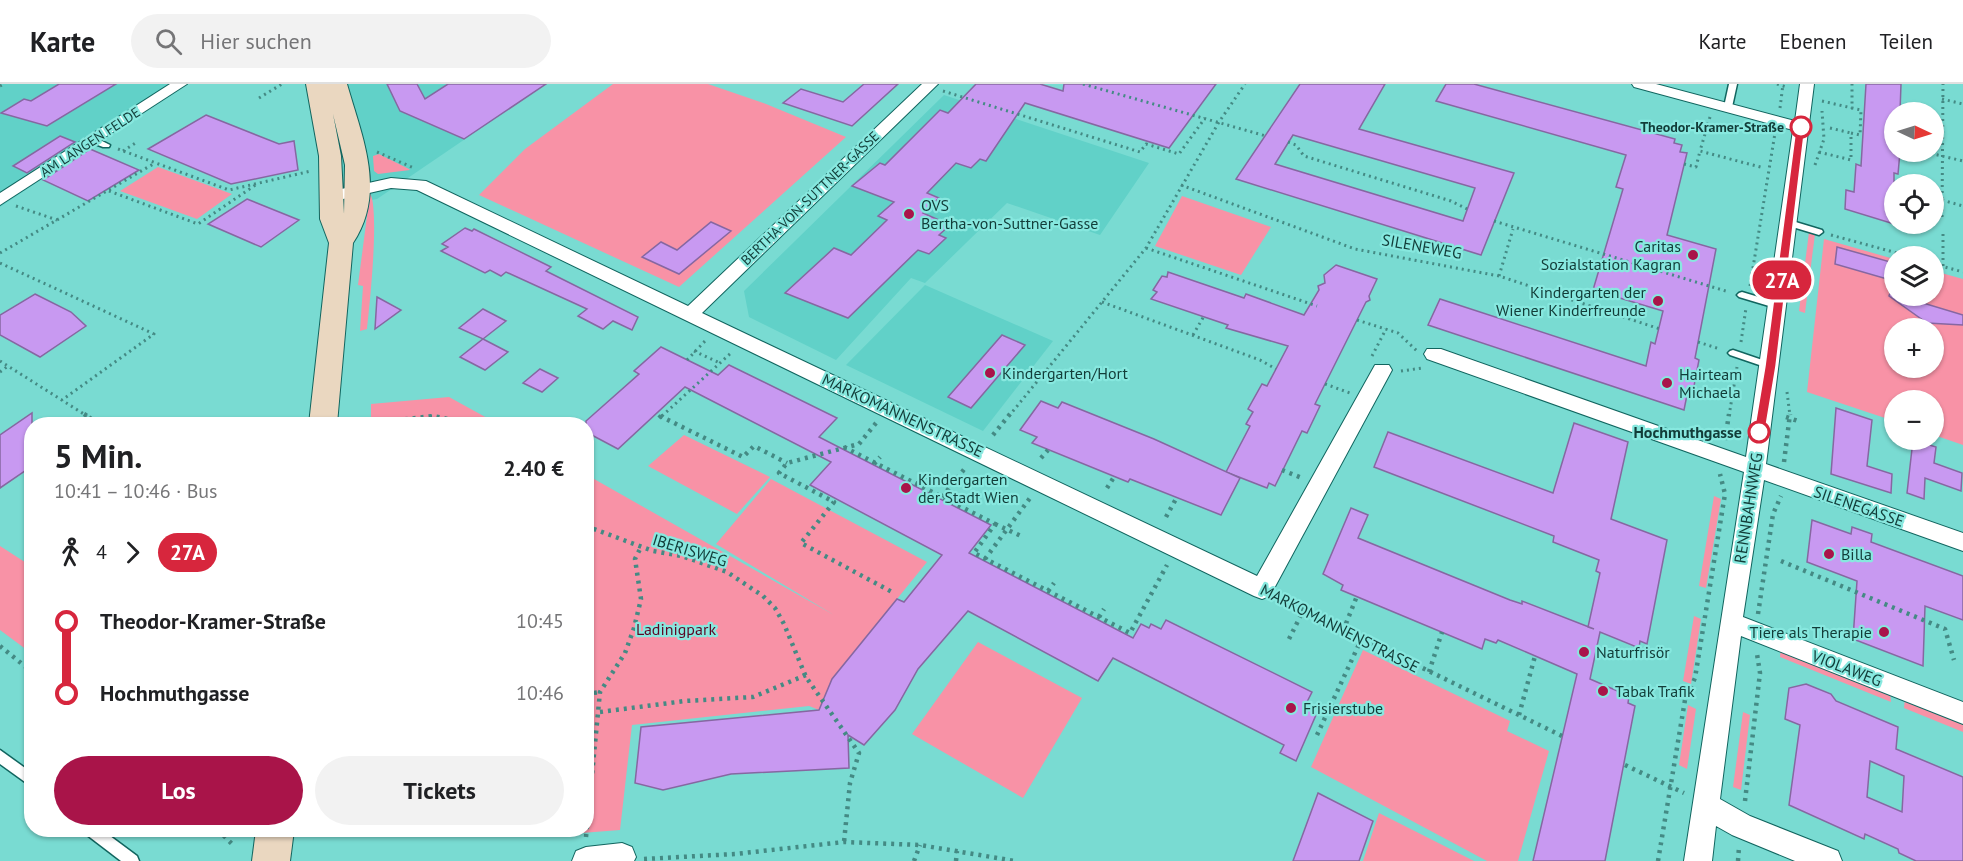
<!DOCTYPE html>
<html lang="de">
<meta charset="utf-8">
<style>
body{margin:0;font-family:"PT Sans",sans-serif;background:#f2f2f2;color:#202124;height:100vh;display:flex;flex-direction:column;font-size:22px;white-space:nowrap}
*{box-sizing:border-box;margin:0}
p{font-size:20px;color:#757577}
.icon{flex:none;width:33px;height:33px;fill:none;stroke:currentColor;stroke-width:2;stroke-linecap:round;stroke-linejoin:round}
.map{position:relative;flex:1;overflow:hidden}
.details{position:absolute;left:24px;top:333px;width:570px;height:420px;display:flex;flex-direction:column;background:#fff;border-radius:24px;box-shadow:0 2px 4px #0004}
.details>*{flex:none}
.badge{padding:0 12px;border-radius:20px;font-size:21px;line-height:39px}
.needle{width:39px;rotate:94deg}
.tools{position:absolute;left:1884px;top:18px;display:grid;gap:12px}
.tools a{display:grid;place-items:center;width:60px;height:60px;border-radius:50%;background:#fff;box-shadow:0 2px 4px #0004;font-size:30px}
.map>.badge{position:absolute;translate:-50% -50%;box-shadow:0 0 0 3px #fff}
.legs{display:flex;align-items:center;gap:9px;height:66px;padding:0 30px;font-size:20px}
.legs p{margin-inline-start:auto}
.headline{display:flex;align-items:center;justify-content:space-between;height:102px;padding:0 30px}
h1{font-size:33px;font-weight:600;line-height:45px}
.cta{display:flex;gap:12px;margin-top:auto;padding:12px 30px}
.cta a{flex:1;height:69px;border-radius:36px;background:#a91449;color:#fff;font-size:24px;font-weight:600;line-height:69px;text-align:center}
.cta a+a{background:#f2f2f2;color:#202124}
ul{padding:0 30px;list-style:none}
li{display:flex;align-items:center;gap:21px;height:72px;font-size:22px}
li i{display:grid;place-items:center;width:9px;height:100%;margin:0 8px;background:currentColor}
li i::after{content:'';width:15px;height:15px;margin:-8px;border:4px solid;border-radius:50%;background:#fff}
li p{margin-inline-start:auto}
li:first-child i{background:linear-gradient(#0000 50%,currentColor 0)}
li:last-child i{background:linear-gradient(currentColor 50%,#0000 0)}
header{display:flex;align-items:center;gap:36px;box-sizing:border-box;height:84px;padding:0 30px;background:#fff;border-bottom:2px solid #e0e0e0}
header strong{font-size:28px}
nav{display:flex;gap:33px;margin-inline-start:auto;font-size:21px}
.search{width:420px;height:54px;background:#f2f2f2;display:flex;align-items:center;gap:15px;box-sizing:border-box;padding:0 21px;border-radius:33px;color:#757577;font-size:22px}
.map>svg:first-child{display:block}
</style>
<header>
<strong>Karte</strong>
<div class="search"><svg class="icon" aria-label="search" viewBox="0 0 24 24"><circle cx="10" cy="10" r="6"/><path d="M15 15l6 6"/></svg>Hier suchen</div>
<nav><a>Karte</a><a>Ebenen</a><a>Teilen</a></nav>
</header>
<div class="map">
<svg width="1963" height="777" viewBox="0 0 1963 777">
<rect width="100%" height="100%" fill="#79dbd2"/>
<g fill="#61d1c8">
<path d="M3 0H185L0 123V2Z"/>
<path d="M326 0H546L377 115 328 124Z"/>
<path d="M944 11 1149 79 1100 151 1007 119 925 199 911 194 836 276 749 233 744 207Z"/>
<path d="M925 201 1053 257 983 347 846 281Z"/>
</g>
<g fill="#f892a6" fill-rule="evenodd">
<path d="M613 0H708L766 20 846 53 679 203 479 111 525 65Z"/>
<path d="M379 70 409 85 410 86 378 90 374 87 373 72Z"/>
<path d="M158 83 232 110 197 135 120 107Z"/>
<path d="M370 109C380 127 369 226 367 245L360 247 363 202 358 201Z"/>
<path d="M1182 112 1271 143 1241 191 1155 162Z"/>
<path d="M1809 148 1815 150 1805 229 1799 227Z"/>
<path d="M1824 155 1894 175V212H1934V187L1963 195V361L1934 351V316H1894V337L1807 308ZM1894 244H1934V284H1894Z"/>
<path d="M449 313 498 340H371V320Z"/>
<path d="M684 351 770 393 737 430 648 382Z"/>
<path d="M587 391 834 531 716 460 771 395 927 478 832 595 819 626 809 622 632 641 620 746 543 752 545 746H586Z"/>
<path d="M1714 412 1721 415 1706 504 1699 502Z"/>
<path d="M0 462 31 482V569L0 546Z"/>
<path d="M1694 532 1701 535 1691 600 1683 597Z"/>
<path d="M978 558 1082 614 1023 714 912 650Z"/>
<path d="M1781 563 1890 608 1891 618 1780 573Z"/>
<path d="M1363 566 1510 637 1507 647 1549 667 1518 777H1487L1311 683Z"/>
<path d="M1905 614 1963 638V648L1904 624Z"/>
<path d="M1688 621 1696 625 1687 685 1679 681Z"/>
<path d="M1743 628 1750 631 1741 706 1733 703Z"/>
<path d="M1379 729 1474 777H1363Z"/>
</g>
<g fill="#c899f1" stroke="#8667a1" stroke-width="1.5" fill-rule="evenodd">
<path d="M59 0H116L47 42 1 29 24 15 31 17Z"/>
<path d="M387 0H417L425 15 448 0H546L464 55 400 27Z"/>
<path d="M864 0H898L852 42 783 19 801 5 843 18Z"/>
<path d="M976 0H1040L1063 7 1064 0H1216L1169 64 1025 19 986 77 980 75 971 84 956 79 927 109 939 114 923 129 950 141 939 151 946 154 929 170 918 166 848 234 785 209 834 164 851 171 887 136 878 132 894 118 852 102 880 79 885 81 940 26 948 29Z"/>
<path d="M1300 0H1385L1359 45 1514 89 1481 171 1236 95ZM1293 51 1475 104 1463 137 1275 80Z"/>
<path d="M1446 0H1474L1675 55 1674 59 1682 61 1680 68 1687 69 1667 151 1716 165 1695 274 1699 276 1694 302 1688 306 1684 326 1428 241 1440 215 1646 282 1651 258 1655 260 1663 227 1593 206 1623 105 1616 103 1626 71 1436 17Z"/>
<path d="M1866 0H1901L1900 28H1894V68H1900L1898 90 1894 89V140L1845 125 1846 106 1854 108 1856 80 1861 82Z"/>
<path d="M206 31 279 60 294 57 298 86 231 100 148 65Z"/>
<path d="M60 52 75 58 27 89 13 82Z"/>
<path d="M90 65 139 86 88 117 43 96Z"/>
<path d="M247 115 299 136 261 163 208 140Z"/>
<path d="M711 138 731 147 679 190 642 173 661 158 677 166Z"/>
<path d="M465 144 472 147 474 145 551 183 546 187 638 233 632 246 613 237 603 245 578 232 587 225 506 188 501 192 490 186 485 189 441 167 448 163 442 160Z"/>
<path d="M1837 163 1894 179V197L1835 180Z"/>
<path d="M1336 181 1377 195 1369 212 1370 216 1366 218 1315 320 1320 322 1307 349 1302 347 1275 402 1269 399 1267 404 1226 388 1250 342 1246 340 1253 328 1248 325 1262 300 1267 302 1288 262 1226 244 1228 241 1151 215 1157 208 1153 206 1162 192 1167 193 1168 188 1244 214 1246 210 1304 231 1319 206 1318 202 1325 199 1324 191Z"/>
<path d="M1890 209 1963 231V241L1927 239 1889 212Z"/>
<path d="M35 210 71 228 86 242 40 273 0 251V231Z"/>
<path d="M377 213 401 226 375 245Z"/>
<path d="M483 225 506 237 483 255 459 244Z"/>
<path d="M1002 251 1025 261 971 324 948 313Z"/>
<path d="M483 255 508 268 485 286 460 273Z"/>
<path d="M661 263 718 291 729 281 837 334 819 353 991 441 969 469 1133 554 1141 540 1149 544 1151 540 1161 545 1166 536 1312 608 1307 618 1319 624 1296 677 1280 669 1284 661 1113 574 1098 597 968 527 918 585 895 626 864 661 848 651 849 684 731 690 663 706 635 699 641 643 819 626 832 595 897 515 904 518 942 471 810 401 831 378 685 303 618 365 586 348V337L639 290 634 287Z"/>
<path d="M540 285 558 294 542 308 523 299Z"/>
<path d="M1041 317 1058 324 1062 318 1154 355 1240 394 1221 431 1130 395 1128 398 1032 359 1037 353 1020 346Z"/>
<path d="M1836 324 1872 336 1867 382 1892 390 1891 409 1831 390Z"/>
<path d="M32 329V382L0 404V351Z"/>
<path d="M1574 339 1628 358 1611 435 1667 456 1647 560 1640 557 1639 564 1600 548 1590 595 1629 612 1628 619 1635 622 1605 777H1533L1577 590 1498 556 1496 559 1485 555 1482 565 1341 506 1343 501 1323 490 1351 424 1368 431 1358 454 1510 516 1522 520V517L1594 545 1588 543 1600 489 1596 487 1599 476 1553 458 1554 452 1374 383 1388 348 1553 409Z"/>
<path d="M1913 356H1927L1926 360 1936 363 1934 379 1962 389 1961 407 1925 394 1924 415 1907 409Z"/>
<path d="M1812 436 1851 450 1852 443 1872 450 1871 458 1963 492V536L1925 522 1923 582 1853 555 1857 497 1807 478Z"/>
<path d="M1806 600 1831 610 1836 617 1898 643 1896 665 1963 693V777H1916L1899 769 1898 765 1865 750 1864 755 1789 721 1800 641 1785 635 1789 604ZM1870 677 1904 692 1902 728 1867 713Z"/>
<path d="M1318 709 1373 737 1359 777H1293Z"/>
</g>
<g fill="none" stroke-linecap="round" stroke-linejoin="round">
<defs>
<g id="lane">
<path d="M1729 0H1737L1732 23 1728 25 1724 23Z"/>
<path d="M90 54H96L110 61 109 63H103L90 58Z"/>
<path d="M1789 136 1822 146 1823 148 1819 151 1786 141 1785 139Z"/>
<path d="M1742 208 1782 220 1784 222 1779 225 1739 213 1737 211 1739 209Z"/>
<path d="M1733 266 1774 280 1776 282 1771 285 1730 271 1728 269 1730 267Z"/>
<path d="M0 666 32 689V703L0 680Z"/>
<path d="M85 746H102L137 772 139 777H121L87 751Z"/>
</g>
<g id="street">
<path d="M170 0H187L0 121V109Z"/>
<path d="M922 0H938L702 229 1257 492 1375 281H1389L1392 286 1270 512 1262 515 1254 512 417 106 391 104 343 115 335 110 337 106 391 94 426 97 688 222Z"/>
<path d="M1632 0H1656L1795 37 1800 0H1814L1766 380 1963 449V467L1764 396 1743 533 1963 618V640L1741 552 1720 715 1750 732 1838 767 1842 777H1795L1732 751 1716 742 1712 777H1684L1744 388 1427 275 1424 270 1427 265H1441L1746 373 1793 46 1634 3Z"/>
<path d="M622 759 632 763 636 773 634 777H572L576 767 586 763Z"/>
</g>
<g id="secondary">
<path d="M306 0H347C362 53 387 108 353 159L337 340H309L329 159 320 135 319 72ZM333 30 345 81 344 130 341 72Z"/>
<path d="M256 746H294L290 777H252Z"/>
</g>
</defs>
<use href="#lane" stroke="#11655f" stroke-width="3"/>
<use href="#street" stroke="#11655f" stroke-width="2"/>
<use href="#secondary" stroke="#11655f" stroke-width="2"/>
<g stroke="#448a84" stroke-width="3" stroke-dasharray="2 4" stroke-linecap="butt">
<path d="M1083 0 1266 52"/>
<path d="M1777 0 1786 3"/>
<path d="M0 2 4 0"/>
<path d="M943 7 1140 68 1146 60 1179 70 1205 34"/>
<path d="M259 14 282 0"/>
<path d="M1942 15 1963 20"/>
<path d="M1822 17 1852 24"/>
<path d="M1780 24 1783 0"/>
<path d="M1710 33 1700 67 1764 84"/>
<path d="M1891 34 1894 35"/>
<path d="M1830 44 1851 49"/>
<path d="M1934 44 1942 46"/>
<path d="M1288 58 1296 61 1304 72 1451 117 1467 125"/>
<path d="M1890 59 1894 60"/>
<path d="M118 65 229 106 311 87"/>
<path d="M123 67 137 58"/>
<path d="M377 68 414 84"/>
<path d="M1819 68 1851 76V49L1860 51 1861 26 1852 24V0"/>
<path d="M1925 68 1963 77"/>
<path d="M1684 80 1696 83 1700 67"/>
<path d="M1815 81 1824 55 1822 27"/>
<path d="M1181 101 1355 165 1499 192 1660 245"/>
<path d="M109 107 198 140 257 100"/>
<path d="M1942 116 1963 122"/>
<path d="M16 122 57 136"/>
<path d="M1942 133 1943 0"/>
<path d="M1494 137 1729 208"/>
<path d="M1943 150V182"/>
<path d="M1831 151 1908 172"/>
<path d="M1146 164 1317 222"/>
<path d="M0 169 155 79"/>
<path d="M0 179 154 250 62 316"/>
<path d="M1934 180 1963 188"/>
<path d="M1499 192 1513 145"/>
<path d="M1750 202 1775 49"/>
<path d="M1102 218 1260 276 1276 285"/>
<path d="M1357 236 1398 249 1417 267"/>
<path d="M1193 251 1204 232"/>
<path d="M1698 258 1720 265"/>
<path d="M1741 258 1746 224"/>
<path d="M694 267 720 279"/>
<path d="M1372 272 1386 245"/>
<path d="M687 276 706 256"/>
<path d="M0 277 87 332"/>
<path d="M1401 287 1423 284"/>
<path d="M0 288 8 282"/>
<path d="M1325 300 1350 309"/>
<path d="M1787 308 1790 332"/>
<path d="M1726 312 1737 315"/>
<path d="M430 332H434"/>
<path d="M662 332 732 268"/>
<path d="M1009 332 1146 164 1219 38 1245 0"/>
<path d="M1729 332 1737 283"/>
</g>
<g stroke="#448a84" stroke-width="4.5" stroke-dasharray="3 5" stroke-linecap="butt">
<path d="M84 330 89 333 87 340"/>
<path d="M660 332 743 373 754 362 787 379"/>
<path d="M89 333 96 340"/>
<path d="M1786 333 1798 337"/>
<path d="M659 334 663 330"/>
<path d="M876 339 859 360 787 379 779 389 834 418 801 459 892 508"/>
<path d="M365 340 433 332 473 340"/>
<path d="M993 351 1010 330"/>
<path d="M1725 356 1729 330"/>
<path d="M844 363 995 440 974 469 1130 549 1167 481"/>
<path d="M1041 374 1048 366"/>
<path d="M1784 378 1790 330"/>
<path d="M874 380 880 373"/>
<path d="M1282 386 1302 394"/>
<path d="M917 400 926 392"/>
<path d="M1107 404 1114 393"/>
<path d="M942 413 966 383"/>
<path d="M1166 433 1177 413"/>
<path d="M995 440 1021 452"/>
<path d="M586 442 653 467 682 472 727 488 763 512 775 524 784 540 806 593 859 669 850 699 844 758"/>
<path d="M985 475 1030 414"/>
<path d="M1781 477 1945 545 1954 576"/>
<path d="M1048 507 1054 499"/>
<path d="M1279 514 1562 652"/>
<path d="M1758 530 1773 430 1781 412"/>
<path d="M1099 533 1104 525"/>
<path d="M1343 547 1357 512"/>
<path d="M1289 555 1303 527"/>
<path d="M0 562 32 588"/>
<path d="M1429 588 1442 548"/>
<path d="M586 610 600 608"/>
<path d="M600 628 685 617 753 613 806 591"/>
<path d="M1519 631 1535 572"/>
<path d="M1317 651 1361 556"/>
<path d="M1625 681 1684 709"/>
<path d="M1745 717 1760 589 1757 570"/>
<path d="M218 746 232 760"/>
<path d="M586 753 600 608 625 569 634 544 641 515 635 475 641 463"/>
<path d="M644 775 735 770 844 758 920 761 1015 777"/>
<path d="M914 777 920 761"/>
<path d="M956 777 957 767"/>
<path d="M1658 777 1685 616 1695 594 1725 410 1720 390"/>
<path d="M1738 777 1739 763"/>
</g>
<use href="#lane" fill="#fff" fill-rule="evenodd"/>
<use href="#street" fill="#fff" fill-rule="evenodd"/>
<use href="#secondary" fill="#ead7c0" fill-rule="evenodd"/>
</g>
<path fill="#d7263d" stroke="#fff" stroke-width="1.5" d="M1801 40 1805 43 1776 282 1765 348 1759 352 1754 348 1765 282 1796 43Z"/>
<g fill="#fff" stroke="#d7263d" stroke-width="3">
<circle cx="1801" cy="43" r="10"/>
<circle cx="1759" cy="348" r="10"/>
</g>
<g fill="#a91449" stroke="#87e8df" stroke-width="2">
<circle cx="909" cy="130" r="6"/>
<circle cx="1693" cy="171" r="6"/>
<circle cx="1658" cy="217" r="6"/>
<circle cx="990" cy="289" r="6"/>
<circle cx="1667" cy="299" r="6"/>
<circle cx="906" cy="404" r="6"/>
<circle cx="1829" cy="470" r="6"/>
<circle cx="1884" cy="548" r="6"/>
<circle cx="1584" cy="568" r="6"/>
<circle cx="1603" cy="607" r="6"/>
<circle cx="1291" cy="624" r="6"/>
</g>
<g text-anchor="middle" stroke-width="4.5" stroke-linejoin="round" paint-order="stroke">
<g font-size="14" font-weight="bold" fill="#123d39" stroke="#87e8df" text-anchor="end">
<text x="1784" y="48">Theodor-Kramer-Straße</text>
</g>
<g font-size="14" fill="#123d39" stroke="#87e8df">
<text transform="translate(90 58) rotate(-33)" y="5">AM LANGEN FELDE</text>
<text transform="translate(810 114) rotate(-44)" y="5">BERTHA-VON-SUTTNER-GASSE</text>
</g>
<g font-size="16" fill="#123d39" stroke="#87e8df" text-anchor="start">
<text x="921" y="127">OVS<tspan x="921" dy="18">Bertha-von-Suttner-Gasse</tspan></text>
<text x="1681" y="168" text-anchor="end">Caritas<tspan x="1681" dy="18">Sozialstation Kagran</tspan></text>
<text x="1646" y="214" text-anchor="end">Kindergarten der<tspan x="1646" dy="18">Wiener Kinderfreunde</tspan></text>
<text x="1002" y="295">Kindergarten/Hort</text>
<text x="1679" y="296">Hairteam<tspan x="1679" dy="18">Michaela</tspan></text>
<text x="918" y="401">Kindergarten<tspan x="918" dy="18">der Stadt Wien</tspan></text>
<text x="1841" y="476">Billa</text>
<text x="1872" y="554" text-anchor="end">Tiere als Therapie</text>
<text x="1596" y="574">Naturfrisör</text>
<text x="1615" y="613">Tabak Trafik</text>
<text x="1303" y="630">Frisierstube</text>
</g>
<g font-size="16" fill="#123d39" stroke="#87e8df">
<text transform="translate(1422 162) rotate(10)" y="6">SILENEWEG</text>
<text transform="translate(903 331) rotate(25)" y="6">MARKOMANNENSTRASSE</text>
<text transform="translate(1859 422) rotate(19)" y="6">SILENEGASSE</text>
<text transform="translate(1748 424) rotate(-81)" y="6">RENNBAHNWEG</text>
<text transform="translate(690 466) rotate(17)" y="6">IBERISWEG</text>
<text transform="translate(1340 544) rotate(27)" y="6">MARKOMANNENSTRASSE</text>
<text transform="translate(1847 584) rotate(21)" y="6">VIOLAWEG</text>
</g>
<g font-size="16" font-weight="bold" fill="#123d39" stroke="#87e8df" text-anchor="end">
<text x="1742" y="354">Hochmuthgasse</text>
</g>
<g font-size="16" fill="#5d0825" stroke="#87e8df">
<text x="676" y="551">Ladinigpark</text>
</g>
</g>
</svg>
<div class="tools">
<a><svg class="needle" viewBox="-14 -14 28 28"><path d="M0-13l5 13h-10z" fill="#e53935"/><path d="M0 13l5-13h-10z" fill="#757577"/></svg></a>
<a><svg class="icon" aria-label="locate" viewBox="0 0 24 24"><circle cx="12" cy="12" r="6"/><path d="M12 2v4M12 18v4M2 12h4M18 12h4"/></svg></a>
<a><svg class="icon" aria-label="layers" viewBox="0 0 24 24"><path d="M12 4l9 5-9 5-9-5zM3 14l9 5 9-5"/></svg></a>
<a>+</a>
<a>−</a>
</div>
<b class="badge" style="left:1782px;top:196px;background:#d7263d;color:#fff">27A</b>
<section class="details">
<div class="headline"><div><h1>5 Min.</h1><p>10:41 – 10:46 · Bus</p></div><b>2.40 €</b></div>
<div class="legs"><svg class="icon" aria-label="walk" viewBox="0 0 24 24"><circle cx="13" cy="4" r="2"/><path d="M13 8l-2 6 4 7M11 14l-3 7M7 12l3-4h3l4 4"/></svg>4<svg class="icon" aria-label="forward" viewBox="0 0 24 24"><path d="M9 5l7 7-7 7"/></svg><b class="badge" style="background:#d7263d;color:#fff">27A</b></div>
<ul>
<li><i style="color:#d7263d"></i><b>Theodor-Kramer-Straße</b><p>10:45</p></li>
<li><i style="color:#d7263d"></i><b>Hochmuthgasse</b><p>10:46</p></li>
</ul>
<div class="cta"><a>Los</a><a>Tickets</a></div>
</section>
</div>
